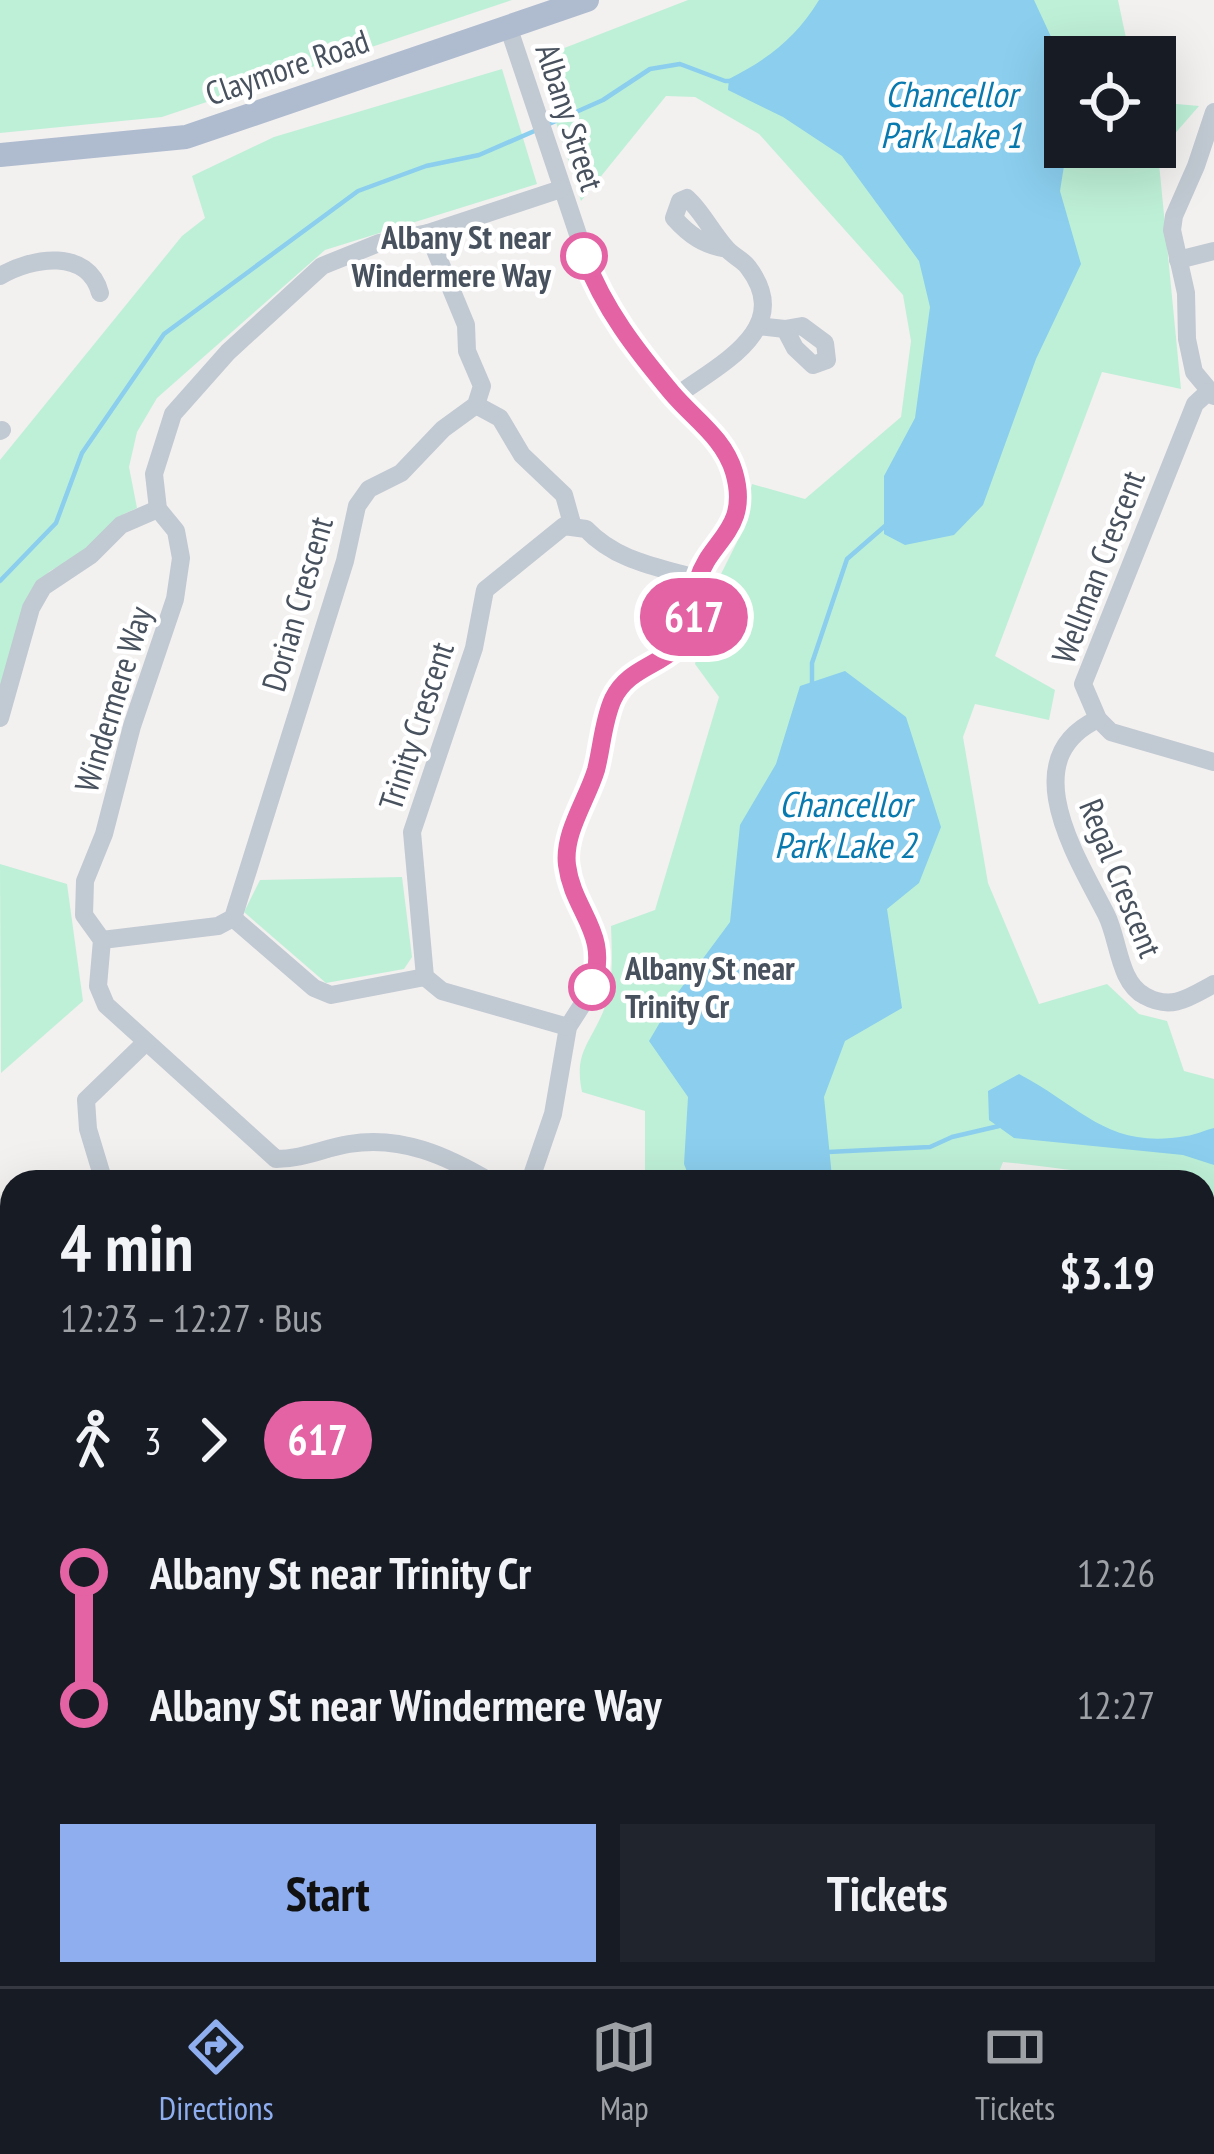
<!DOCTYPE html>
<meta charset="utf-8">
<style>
body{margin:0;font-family:"PT Sans Narrow",sans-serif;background:#20242c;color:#f1f3f6;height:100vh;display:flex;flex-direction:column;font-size:45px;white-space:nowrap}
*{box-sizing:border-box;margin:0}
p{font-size:39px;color:#9ea1a6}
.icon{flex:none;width:66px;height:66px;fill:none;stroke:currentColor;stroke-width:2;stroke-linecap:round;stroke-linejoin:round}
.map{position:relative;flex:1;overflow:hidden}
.details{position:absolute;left:0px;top:1170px;width:1215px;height:816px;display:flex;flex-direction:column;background:#171b24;border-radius:36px 36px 0 0;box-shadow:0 12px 48px #0002}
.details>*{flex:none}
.badge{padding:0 24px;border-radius:39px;font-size:42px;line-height:78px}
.fabs{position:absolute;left:1044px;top:36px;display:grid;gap:24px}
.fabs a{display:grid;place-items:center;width:132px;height:132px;border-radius:0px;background:#171b24;box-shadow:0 12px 48px #0002;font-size:60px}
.map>.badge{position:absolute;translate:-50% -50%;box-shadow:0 0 0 6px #fff}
.legs{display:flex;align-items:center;gap:18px;height:132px;padding:0 60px;font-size:39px}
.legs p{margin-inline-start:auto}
.headline{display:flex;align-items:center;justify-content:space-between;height:204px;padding:0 60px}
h1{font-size:66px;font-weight:700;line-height:90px}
.button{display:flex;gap:24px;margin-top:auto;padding:24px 60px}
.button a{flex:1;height:138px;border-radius:0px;background:#8eaeef;color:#111;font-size:48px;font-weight:700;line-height:138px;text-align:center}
.button a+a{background:#20242c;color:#f1f3f6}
ul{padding:0 60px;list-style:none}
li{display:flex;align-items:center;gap:42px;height:132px;font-size:45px}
li i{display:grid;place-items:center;width:18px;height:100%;margin:0 15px;background:currentColor}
li i::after{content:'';width:30px;height:30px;margin:-15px;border:9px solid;border-radius:50%;background:#171b24}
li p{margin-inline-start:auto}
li:first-child i{background:linear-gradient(#0000 50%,currentColor 0)}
li:last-child i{background:linear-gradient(currentColor 50%,#0000 0)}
.tab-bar{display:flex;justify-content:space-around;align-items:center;height:168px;border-top:3px solid #363941;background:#171b24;font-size:33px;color:#9ea1a6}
.tab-bar a{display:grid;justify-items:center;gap:6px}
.tab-bar .current{color:#8eaeef}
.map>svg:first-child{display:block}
</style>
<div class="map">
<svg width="1214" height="1986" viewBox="0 0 1214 1986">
<rect width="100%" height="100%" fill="#f3f0f0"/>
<path fill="#e4e1e2" d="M0 1192 12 1251V1854L0 1850Z"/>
<g fill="#bef0d7">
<path d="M0 0H512L162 117 0 133Z"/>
<path d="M688 0H1118L1130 57H1065V147H1155V102L1199 106 1158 153 1181 389 1102 372 995 656 1055 690 1049 720 975 704 963 737 988 883 1039 1004 1107 984 1139 1014 1167 1021 1184 1071 1214 1079V1196L1203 1195V1182C1137 1182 1070 1168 1003 1162L995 1182H645V1111L582 1092C574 1053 589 1045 603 1012 614 985 612 955 611 926L655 910 719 697 695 664 716 584 737 542 752 484 805 499 901 417 911 341 903 295 759 134 695 97 666 96 581 201 536 59Z"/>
<path d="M502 69 537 184 325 250 157 398 137 432 129 467 137 508 124 514 81 554 50 571 34 587 0 692V460L182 236 205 218 192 176 274 137Z"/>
<path d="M0 864 67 884 83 1001 1 1073Z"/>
<path d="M402 877 412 957 404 969 326 983 244 912 260 880Z"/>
<path d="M329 1974H537L566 1986H360Z"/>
<path d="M636 1974H1037L1033 1986H631Z"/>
</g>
<g fill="#8bceee">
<path d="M819 0H1034L1065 67 1067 147 1060 191 1081 264 1036 359 983 505 954 535 905 545 884 534V476L915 418 930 307 919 261 842 156 783 117 728 90 729 79C768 59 796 38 819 0Z"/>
<path d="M845 671 906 717 941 827 919 883 887 909 902 1008 845 1041 824 1097 832 1177 829 1182H691L684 1164 688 1097 649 1041 676 995 730 922 740 825 776 764 800 686Z"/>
<path d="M1019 1074C1082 1107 1108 1150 1186 1136 1196 1135 1204 1130 1214 1128V1165L1183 1155 1014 1138 989 1120 988 1091Z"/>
<path d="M717 1974H846L839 1986H719Z"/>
</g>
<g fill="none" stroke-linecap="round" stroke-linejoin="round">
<g stroke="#8bceee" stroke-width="4.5">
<path d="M549 124 603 100 650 69 680 64 725 81H735"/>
<path d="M0 581 56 523 82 453 164 334 358 191 426 166 479 155 539 129"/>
<path d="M812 684V663L847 559 885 526"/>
<path d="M828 1152 930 1147 952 1137 999 1126"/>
</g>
<g stroke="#c1c9d2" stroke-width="18">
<path d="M508 26 599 297 675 397 724 448 737 487 731 526 699 579 695 616 687 633 677 648 627 679 613 700 594 774 571 834 567 868 574 891 593 927 597 971 591 991 568 1027 553 1114 530 1181"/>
<path d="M1214 112 1196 166 1174 216 1172 230 1186 293 1187 339 1194 372 1214 396"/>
<path d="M1178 260 1214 251"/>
<path d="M0 276C32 257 88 248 100 293"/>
<path d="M758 326 785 329 802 326 825 343 827 360 813 365 795 348 785 329"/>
<path d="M1208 392 1195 404 1083 684 1098 719 1111 732 1214 762"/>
<path d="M675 397C716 366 796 330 748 267 742 259 733 256 727 249 714 235 705 217 692 203L687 198 680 201 674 218C690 236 704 245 727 249"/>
<path d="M476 405 500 418 522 455 564 495 573 527"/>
<path d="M0 431 2 430"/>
<path d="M0 718 31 608 43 587 91 555 121 525 158 509"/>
<path d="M1098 719C1013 759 1077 857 1106 914 1119 939 1118 982 1145 996 1172 1011 1190 997 1214 984"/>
<path d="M233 918 314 988 331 995 425 977"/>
<path d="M102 940 218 926 233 918 345 561 357 506 369 489 401 473 443 429 476 405 482 386 467 351 466 325 428 233"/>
<path d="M568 1027 442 991 425 977 412 832 474 648 485 590 564 526 586 529C616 561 658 567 699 579"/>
<path d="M104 1182 88 1129 86 1100 146 1042"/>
<path d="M491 1182C447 1156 401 1135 349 1144 324 1148 303 1159 276 1159L106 1005 98 986 102 940 84 915 85 881 104 834 132 726 175 599 181 558 176 531 158 509 154 474 173 414 228 352 322 266 379 243 428 233 561 189"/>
<path d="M1203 1409 1212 1389 1211 1359"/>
<path d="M1203 1866 1214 1861"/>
<path d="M561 1974 591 1986"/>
<path d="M614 1986 618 1974"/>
<path d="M1065 1986 1068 1974"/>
</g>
<path stroke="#afbccf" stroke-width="24" d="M0 155 186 137 587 0"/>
</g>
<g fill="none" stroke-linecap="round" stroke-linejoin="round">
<defs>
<path id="line-1" d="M584 256C604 309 636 350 672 393 694 419 724 438 734 472 751 530 709 540 698 580 692 605 698 629 676 648 655 667 627 670 613 699 603 721 602 747 596 770 587 800 563 833 567 865 573 913 611 932 592 987"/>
</defs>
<use href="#line-1" stroke="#fff" stroke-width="27"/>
<use href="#line-1" stroke="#e463a4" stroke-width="18"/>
</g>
<g fill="#fff" stroke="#e463a4" stroke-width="6">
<circle cx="584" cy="256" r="21"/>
<circle cx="592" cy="987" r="21"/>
</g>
<g text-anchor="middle" stroke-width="9" stroke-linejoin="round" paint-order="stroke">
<g font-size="33" fill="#48515e" stroke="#fff">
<text transform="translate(287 67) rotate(-19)" y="12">Claymore Road</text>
<text transform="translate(570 117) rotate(72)" y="12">Albany Street</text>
<text transform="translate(1098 567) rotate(-69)" y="12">Wellman Crescent</text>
<text transform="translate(297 604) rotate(-74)" y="12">Dorian Crescent</text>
<text transform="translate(113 699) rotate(-73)" y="12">Windermere Way</text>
<text transform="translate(416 726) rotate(-72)" y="12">Trinity Crescent</text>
<text transform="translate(1121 878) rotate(68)" y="12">Regal Crescent</text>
</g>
<g font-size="33" font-weight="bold" fill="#48515e" stroke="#fff" text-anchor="end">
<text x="551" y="249">Albany St near<tspan x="551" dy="38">Windermere Way</tspan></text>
<text x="625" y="980" text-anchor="start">Albany St near<tspan x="625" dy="38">Trinity Cr</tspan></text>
</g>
<g font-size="36" font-style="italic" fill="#097aaf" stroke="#fff">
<text x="951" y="107">Chancellor<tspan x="951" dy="41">Park Lake 1</tspan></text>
<text x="845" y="817">Chancellor<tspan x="845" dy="41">Park Lake 2</tspan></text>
</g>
</g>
</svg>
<div class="fabs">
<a><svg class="icon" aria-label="locate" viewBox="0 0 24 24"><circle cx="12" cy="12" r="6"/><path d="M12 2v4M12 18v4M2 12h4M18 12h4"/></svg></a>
</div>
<b class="badge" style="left:694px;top:617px;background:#e463a4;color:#fff">617</b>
<section class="details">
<div class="headline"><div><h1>4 min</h1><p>12:23 – 12:27 · Bus</p></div><b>$3.19</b></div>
<div class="legs"><svg class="icon" aria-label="walk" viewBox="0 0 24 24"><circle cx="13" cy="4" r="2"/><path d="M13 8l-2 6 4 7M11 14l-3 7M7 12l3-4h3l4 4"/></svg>3<svg class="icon" aria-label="forward" viewBox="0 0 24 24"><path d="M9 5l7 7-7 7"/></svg><b class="badge" style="background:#e463a4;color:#fff">617</b></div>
<ul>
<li><i style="color:#e463a4"></i><b>Albany St near Trinity Cr</b><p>12:26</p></li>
<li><i style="color:#e463a4"></i><b>Albany St near Windermere Way</b><p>12:27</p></li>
</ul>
<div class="button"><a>Start</a><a>Tickets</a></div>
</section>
</div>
<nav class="tab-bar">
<a class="current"><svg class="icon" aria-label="directions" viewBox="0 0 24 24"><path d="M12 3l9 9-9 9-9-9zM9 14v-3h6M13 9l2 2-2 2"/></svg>Directions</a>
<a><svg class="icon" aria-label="map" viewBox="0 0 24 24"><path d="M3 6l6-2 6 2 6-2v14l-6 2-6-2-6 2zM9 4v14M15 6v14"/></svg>Map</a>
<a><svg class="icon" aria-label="tickets" viewBox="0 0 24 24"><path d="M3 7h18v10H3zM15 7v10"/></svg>Tickets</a>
</nav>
